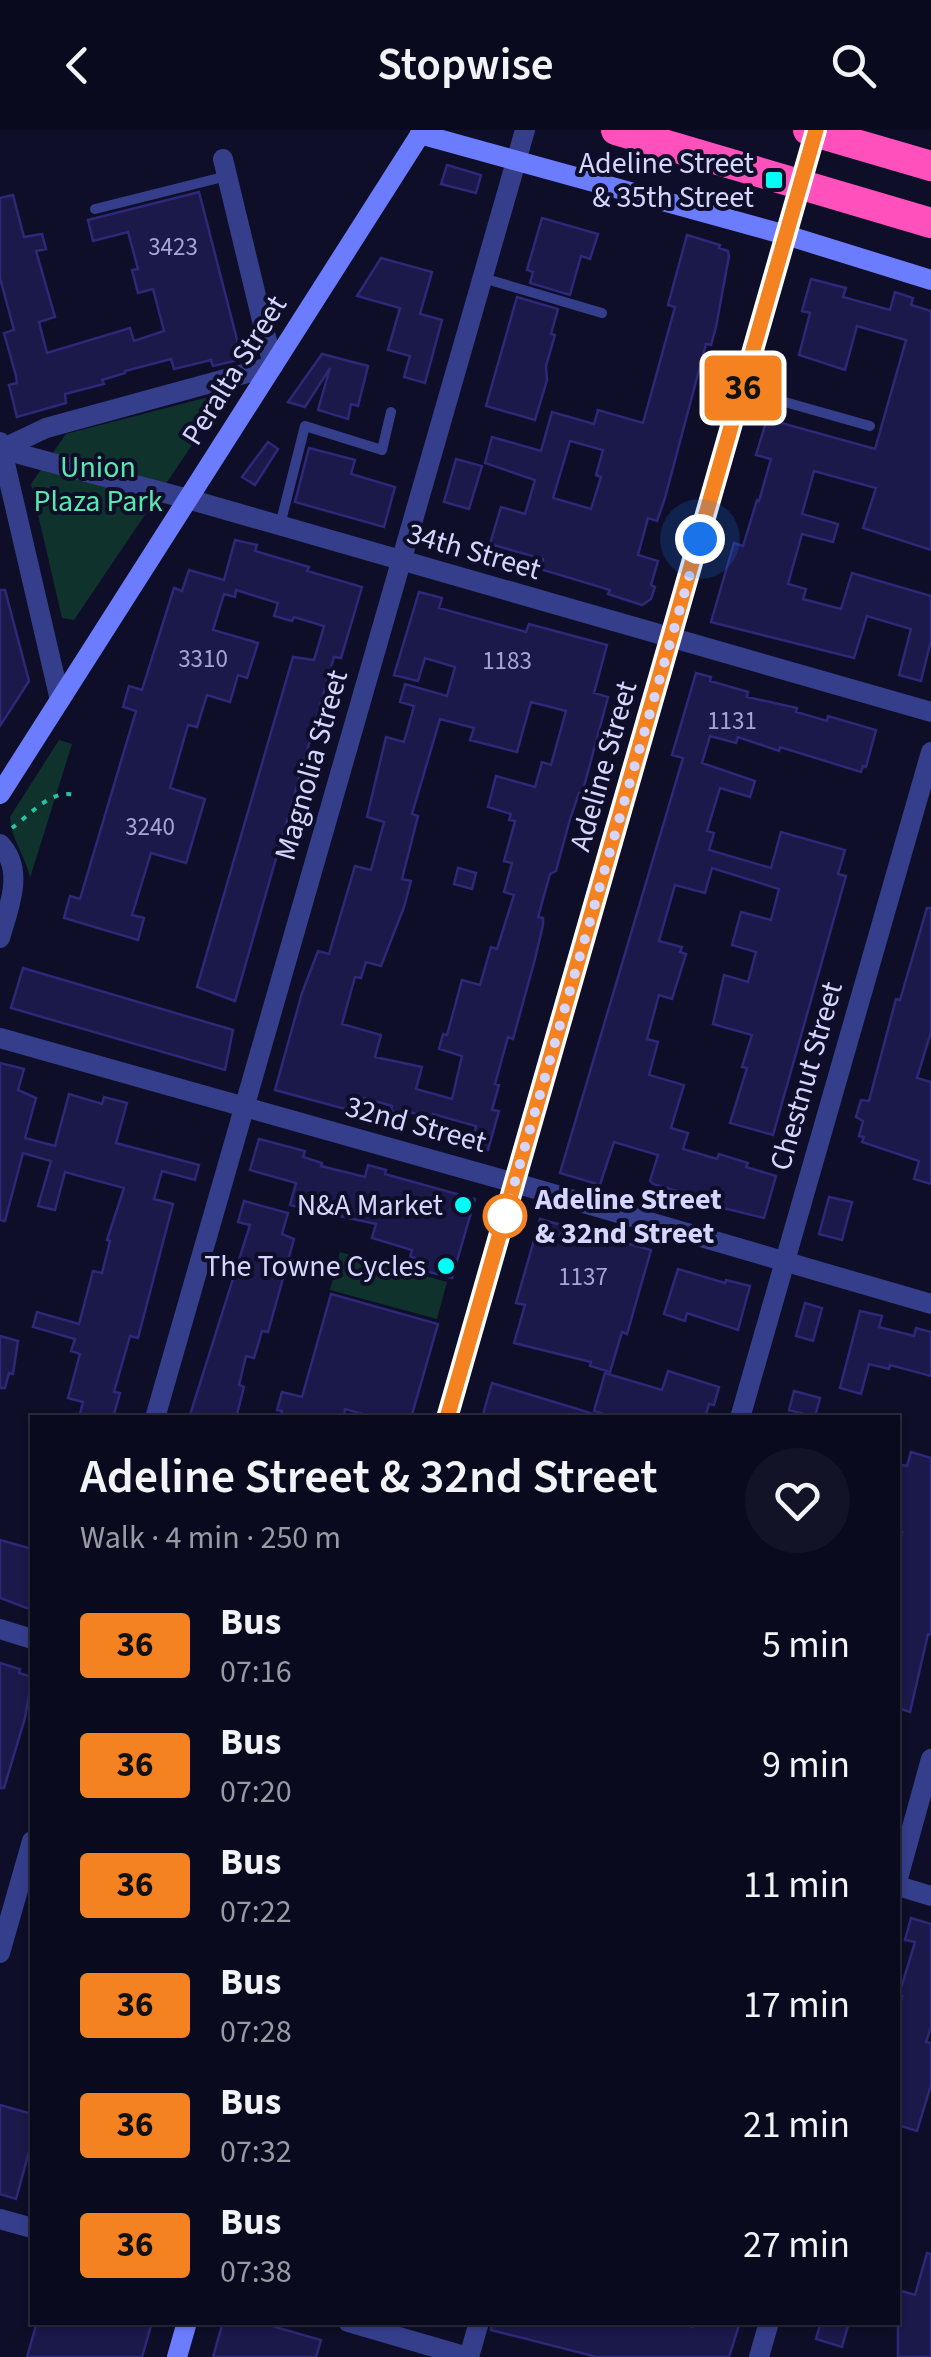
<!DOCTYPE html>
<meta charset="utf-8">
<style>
body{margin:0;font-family:"Source Sans 3",sans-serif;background:#131327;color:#f1f3f6;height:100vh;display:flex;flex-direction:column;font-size:38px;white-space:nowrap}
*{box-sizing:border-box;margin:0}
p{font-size:32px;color:#999aa4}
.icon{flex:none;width:55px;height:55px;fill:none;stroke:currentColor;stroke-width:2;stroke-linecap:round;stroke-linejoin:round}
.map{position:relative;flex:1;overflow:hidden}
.panel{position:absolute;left:30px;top:1285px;width:870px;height:910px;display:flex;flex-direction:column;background:#0a0a1e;border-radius:0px;box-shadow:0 2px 8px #0004,0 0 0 2px #2a2b3c}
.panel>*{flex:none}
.badge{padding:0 20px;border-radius:8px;font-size:35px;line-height:65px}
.you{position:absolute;width:50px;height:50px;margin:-25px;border:8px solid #fff;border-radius:50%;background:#1a73e8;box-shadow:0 0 0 15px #1a73e833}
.map>.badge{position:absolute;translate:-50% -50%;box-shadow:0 0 0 5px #fff}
.round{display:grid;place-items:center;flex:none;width:105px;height:105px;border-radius:52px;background:#131327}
.overview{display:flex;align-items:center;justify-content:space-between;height:170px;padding:0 50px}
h1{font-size:48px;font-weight:600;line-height:75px}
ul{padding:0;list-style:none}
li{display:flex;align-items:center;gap:30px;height:120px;padding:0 50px}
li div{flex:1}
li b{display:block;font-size:38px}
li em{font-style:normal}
li .badge{min-width:110px;font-weight:700;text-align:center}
header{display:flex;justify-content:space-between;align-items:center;height:130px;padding:0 50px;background:#0a0a1e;font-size:45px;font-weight:600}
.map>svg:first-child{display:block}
</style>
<header><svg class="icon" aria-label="back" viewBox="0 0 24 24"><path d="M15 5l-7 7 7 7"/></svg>Stopwise<svg class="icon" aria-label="search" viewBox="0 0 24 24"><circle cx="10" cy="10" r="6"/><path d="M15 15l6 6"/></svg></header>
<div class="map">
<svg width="931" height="2227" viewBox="0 0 931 2227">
<rect width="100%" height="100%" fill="#0e0e28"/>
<g fill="#10322d">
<path d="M216 265 219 275 74 490 62 488 31 354 66 304Z"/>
<path d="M59 610 72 614 30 748C26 726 11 710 10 687Z"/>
<path d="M340 1122 447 1152 437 1189 330 1160Z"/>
</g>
<g fill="#1b184a" stroke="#2d2878" stroke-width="2.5" fill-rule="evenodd">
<path d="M447 35 481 45 476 63 441 54Z"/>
<path d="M199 62 242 229 213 236 211 230 174 239 171 229 125 241V243L102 250 104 254 65 264 66 273 17 287 9 255 17 253 16 246 4 203 14 200 0 148V68L13 65 24 107 42 104 46 119 36 121 55 187 39 192 47 223 130 198 134 211 164 201 153 159 138 163 132 140 138 139 128 102 93 111 88 90Z"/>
<path d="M542 88 598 104 590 129 581 126 570 165 530 153 533 142 527 140Z"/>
<path d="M687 105 720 115 719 118 728 121 729 126 716 197 711 215 706 214 665 368 657 391 648 388 638 425 658 431 651 455 655 457 651 469 642 475 608 464 610 460 540 439 543 429 490 414 501 377 525 384 535 350 485 333 492 307 541 321 552 282 594 294 598 280 643 293 675 177 668 175ZM570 311 603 320 596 345 601 347 591 379 553 368Z"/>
<path d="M381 128 432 142 420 184 442 190 425 253 404 247 410 226 388 220 400 178 357 166Z"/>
<path d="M811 149 846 158 843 167 890 180 895 162 913 168 911 175 931 181V420L863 398 876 358 814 341 802 384 838 394 833 412 802 404 788 454 806 459 803 469 841 479 852 443 931 466V510L921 551 899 545 911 499 867 486 854 528 711 492 734 413 743 416 757 370 759 371 771 329 756 325 767 289 875 319 906 210 857 196 845 240 799 225 810 183 802 181Z"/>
<path d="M517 167 558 179 551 204 555 205 546 236 547 250 535 290 486 276Z"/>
<path d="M322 224 368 236 358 276 351 274 348 289 318 280 330 238 305 277 288 272Z"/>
<path d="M268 312 278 319 255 355 242 347Z"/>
<path d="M309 318 355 330 351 344 395 357 384 397 295 372Z"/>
<path d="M456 329 482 336 469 379 444 372Z"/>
<path d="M235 410 257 415 255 421 309 437 307 441 362 457 341 528 334 527 235 871 197 857 293 527 314 530 324 496 294 487 292 491 274 486 278 473 236 460 235 467 224 464 213 500 258 513 247 548 238 545 230 572 207 565 197 597 188 595 170 658 205 669 186 733 151 723 132 785 144 788 138 810 64 788 70 766 80 769 136 581 123 577 129 556 142 560 174 458 182 461 189 440 224 450Z"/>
<path d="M0 460H5L29 551 0 596Z"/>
<path d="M419 462 442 468 439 478 526 502 529 494 607 515 594 563 608 567 582 664 579 663 570 689 556 741 550 744 538 787 543 788V795L535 829 513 909 508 907 495 954 499 955 492 980 499 981 488 1020 471 1015 476 996 433 984 432 988 409 982 408 986 391 981 392 976 364 968 360 983 275 960 302 863 318 821 329 824 355 736 371 740 384 692 367 687 386 607 404 612 414 576 400 572 405 554 447 566 455 537 425 528 418 551 394 545ZM531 572 566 581 551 635 542 632 535 657 496 646 488 677 511 684 509 690 515 691 504 731 512 733 504 762 514 765 497 819 491 817 480 855 462 850 447 905 443 904 439 919 462 926 452 969 416 959 422 937 375 927 381 905 342 894 355 847 361 848 366 832 381 836 404 777 411 751 402 749 418 686 412 684 440 589 474 598 470 610 517 622Z"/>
<path d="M696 543 711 547 710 551 748 562 747 567 797 578 796 582 827 591 828 586 876 600 866 637 863 636 861 642 780 617 779 621 738 607 736 613 710 606 702 633 755 651 750 667 720 658 707 701 714 703 709 720 771 738 781 702 845 720 838 744 846 746 773 1005 730 993 747 938 742 937 752 905 713 894 724 845 748 852 756 822 732 815 741 782 771 790 779 759 712 738 705 763 675 755 659 811 682 817 680 822 686 824 672 869 659 865 647 909 658 912 649 945 684 955 671 998 688 1003 683 1019 717 1029 719 1024 748 1033 746 1037 776 1046 764 1088 711 1075 712 1071 653 1054 650 1051 658 1025 614 1012 600 1055 560 1043 683 628 672 625Z"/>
<path d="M458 738 476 743 472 759 454 754Z"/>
<path d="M927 778H931V902L917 948 931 952V1054L914 1049 919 1031 862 1012 864 1007 859 1006 863 991 856 987 861 970 869 971 896 869 900 870Z"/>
<path d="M23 838 233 900 225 940 11 878Z"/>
<path d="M0 933 24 939 18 960 36 968 25 1008 55 1016 69 964 102 974 104 967 127 973 116 1013 199 1035 195 1050 162 1041 154 1069 173 1074 138 1208 130 1206 114 1262 120 1263 113 1288H79L83 1272 68 1268 80 1224 71 1221 75 1209 33 1197 37 1182 79 1194 93 1141 102 1143 110 1111 107 1110 124 1058 65 1042 55 1080 38 1076 51 1031 23 1023 5 1091 0 1090Z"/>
<path d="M259 1009 305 1021 303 1027 322 1033 321 1036 365 1047 368 1035 386 1040 385 1044 475 1069 452 1148 414 1138 416 1128 410 1127 412 1120 372 1108 376 1094 290 1075 296 1053 250 1040Z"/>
<path d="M829 1067 852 1072 842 1110 819 1104Z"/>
<path d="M244 1071 288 1083 282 1104 294 1109 268 1202 262 1201 254 1228 246 1226 239 1255 244 1257 236 1288H200L190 1285 250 1095 238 1092Z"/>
<path d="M540 1089 651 1120 627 1204 622 1202 610 1242 590 1236 591 1232 514 1213 525 1175 516 1173Z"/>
<path d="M678 1139 725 1153 726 1150 750 1156 738 1200 687 1183 685 1191 664 1184Z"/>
<path d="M331 1164 438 1194 411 1288H377L345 1279 344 1288H280L282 1281 277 1280 282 1262 302 1267Z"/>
<path d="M805 1173 822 1178 813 1211 796 1206Z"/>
<path d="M860 1181 882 1186 879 1197 914 1206 916 1198 931 1202V1246L890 1235 889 1239 869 1234 861 1264 840 1258Z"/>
<path d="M0 1206 18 1211 13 1244 9 1243 5 1258H0Z"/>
<path d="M668 1241 719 1257 714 1275 709 1274 705 1288H616L594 1281 605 1243 662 1260Z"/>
<path d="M492 1253 594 1284 593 1288H482Z"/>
<path d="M794 1261 820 1268 815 1287 789 1280Z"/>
<path d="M911 1322 931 1328V1505L928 1504 910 1582 898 1578V1416L902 1402 898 1401V1334L907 1336Z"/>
<path d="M0 1410 32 1419V1480L0 1468Z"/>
<path d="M0 1533 20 1539 19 1543 32 1547 25 1588 4 1658H0Z"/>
<path d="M911 1788 931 1794V1897L926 1912 931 1913V1955L917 2001 898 1995V1882L902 1866 899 1865 915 1812 905 1810Z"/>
<path d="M0 1975 32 1984V2011L16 2069 0 2064Z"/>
<path d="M927 2123 931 2124V2227H898V2160L915 2165Z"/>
<path d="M37 2192H152L142 2227H27Z"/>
<path d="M223 2192H258L321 2210 316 2227H213Z"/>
<path d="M492 2192H677L693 2197 695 2192H740L729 2227H597L491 2200Z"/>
<path d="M821 2192H849L842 2217 816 2209Z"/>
</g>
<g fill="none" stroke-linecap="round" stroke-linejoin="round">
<path stroke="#26c2a3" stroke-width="4" stroke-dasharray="5 8" stroke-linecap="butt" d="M12 698C31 684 51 659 75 665"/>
<g stroke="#353e8b" stroke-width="10">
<path d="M95 79 227 46"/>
<path d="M483 148 602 183"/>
<path d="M742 260 870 296"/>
<path d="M280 395 305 296 382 320 391 282"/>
</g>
<g stroke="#353e8b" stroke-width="20">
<path d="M0 312 60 570"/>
<path d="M0 319 188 369 931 582"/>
<path d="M2 319 46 298 273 236 223 29"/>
<path d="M0 714C25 740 9 777 0 808"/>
<path d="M0 908 515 1053 931 1174"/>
<path d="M155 1288 525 0"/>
<path d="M740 1288 931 622"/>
<path d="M0 1499 32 1509"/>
<path d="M898 1748 931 1629"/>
<path d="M898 1756 931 1766"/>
<path d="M0 1823 32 1711"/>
<path d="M0 2089 32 2098"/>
<path d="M348 2192 468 2227"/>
<path d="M469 2227 479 2192"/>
<path d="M759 2227 769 2192"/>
</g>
<g stroke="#6c7cff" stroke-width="20">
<path d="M420 4 786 105 931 150"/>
<path d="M0 664 423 0"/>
<path d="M447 1288 816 0"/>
<path d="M177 2227 187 2192"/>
</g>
<g stroke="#ff50bc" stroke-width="30">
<path d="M616 0 931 93"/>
<path d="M808 0 931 36"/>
</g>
</g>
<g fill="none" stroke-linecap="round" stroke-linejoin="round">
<defs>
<path id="line" d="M447 1288 816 0"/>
</defs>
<use href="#line" stroke="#fff" stroke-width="22"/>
<use href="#line" stroke="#f58220" stroke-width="15"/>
<path stroke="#d5d6ff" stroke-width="10" stroke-dasharray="0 18" d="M505 1086 700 409"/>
</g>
<g fill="#01fff5" stroke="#0e0e28" stroke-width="4">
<rect x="764" y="40" width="20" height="20" rx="5"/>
<circle cx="463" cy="1075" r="10"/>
<circle cx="446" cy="1136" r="10"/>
</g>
<circle fill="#fff" stroke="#f58220" stroke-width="5" cx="505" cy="1086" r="20"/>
<g text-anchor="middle" stroke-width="8" stroke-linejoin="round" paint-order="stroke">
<g font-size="25" fill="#a6a6d2">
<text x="173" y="125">3423</text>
<text x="203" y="537">3310</text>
<text x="507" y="539">1183</text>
<text x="732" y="599">1131</text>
<text x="150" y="705">3240</text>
<text x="583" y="1155">1137</text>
</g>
<g font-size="30" fill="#d5d6ff" stroke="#0e0e28" text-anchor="end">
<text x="754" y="43">Adeline Street<tspan x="754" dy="34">&amp; 35th Street</tspan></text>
<text x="443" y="1085">N&amp;A Market</text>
<text x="426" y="1146">The Towne Cycles</text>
</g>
<g font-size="30" fill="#d5d6ff" stroke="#0e0e28">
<text transform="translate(234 240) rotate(-58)" y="10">Peralta Street</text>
<text transform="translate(474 421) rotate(16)" y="10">34th Street</text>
<text transform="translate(311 635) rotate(-74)" y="10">Magnolia Street</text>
<text transform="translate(603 636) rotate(-74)" y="10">Adeline Street</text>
<text transform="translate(806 946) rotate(-74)" y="10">Chestnut Street</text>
<text transform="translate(416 994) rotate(15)" y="10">32nd Street</text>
</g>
<g font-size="30" fill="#57e9b0" stroke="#0e0e28">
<text x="98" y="347">Union<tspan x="98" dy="34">Plaza Park</tspan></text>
</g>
<g font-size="30" font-weight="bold" fill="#d5d6ff" stroke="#0e0e28" text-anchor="start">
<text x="535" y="1079">Adeline Street<tspan x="535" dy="34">&amp; 32nd Street</tspan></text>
</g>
</g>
</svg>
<div class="you" style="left:700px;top:409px"></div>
<b class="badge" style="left:743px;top:258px;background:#f58220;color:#111">36</b>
<section class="panel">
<div class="overview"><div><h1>Adeline Street &amp; 32nd Street</h1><p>Walk · 4 min · 250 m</p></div><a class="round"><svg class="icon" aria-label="heart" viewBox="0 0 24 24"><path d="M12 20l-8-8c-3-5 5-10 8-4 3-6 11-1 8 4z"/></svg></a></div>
<ul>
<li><span class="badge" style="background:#f58220;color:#111">36</span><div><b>Bus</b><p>07:16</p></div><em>5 min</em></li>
<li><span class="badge" style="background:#f58220;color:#111">36</span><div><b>Bus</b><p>07:20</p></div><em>9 min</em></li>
<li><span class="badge" style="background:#f58220;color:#111">36</span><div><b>Bus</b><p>07:22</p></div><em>11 min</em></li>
<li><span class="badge" style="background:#f58220;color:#111">36</span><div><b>Bus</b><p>07:28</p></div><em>17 min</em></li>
<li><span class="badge" style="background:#f58220;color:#111">36</span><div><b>Bus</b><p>07:32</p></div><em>21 min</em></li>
<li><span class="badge" style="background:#f58220;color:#111">36</span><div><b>Bus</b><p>07:38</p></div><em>27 min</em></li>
</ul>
</section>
</div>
